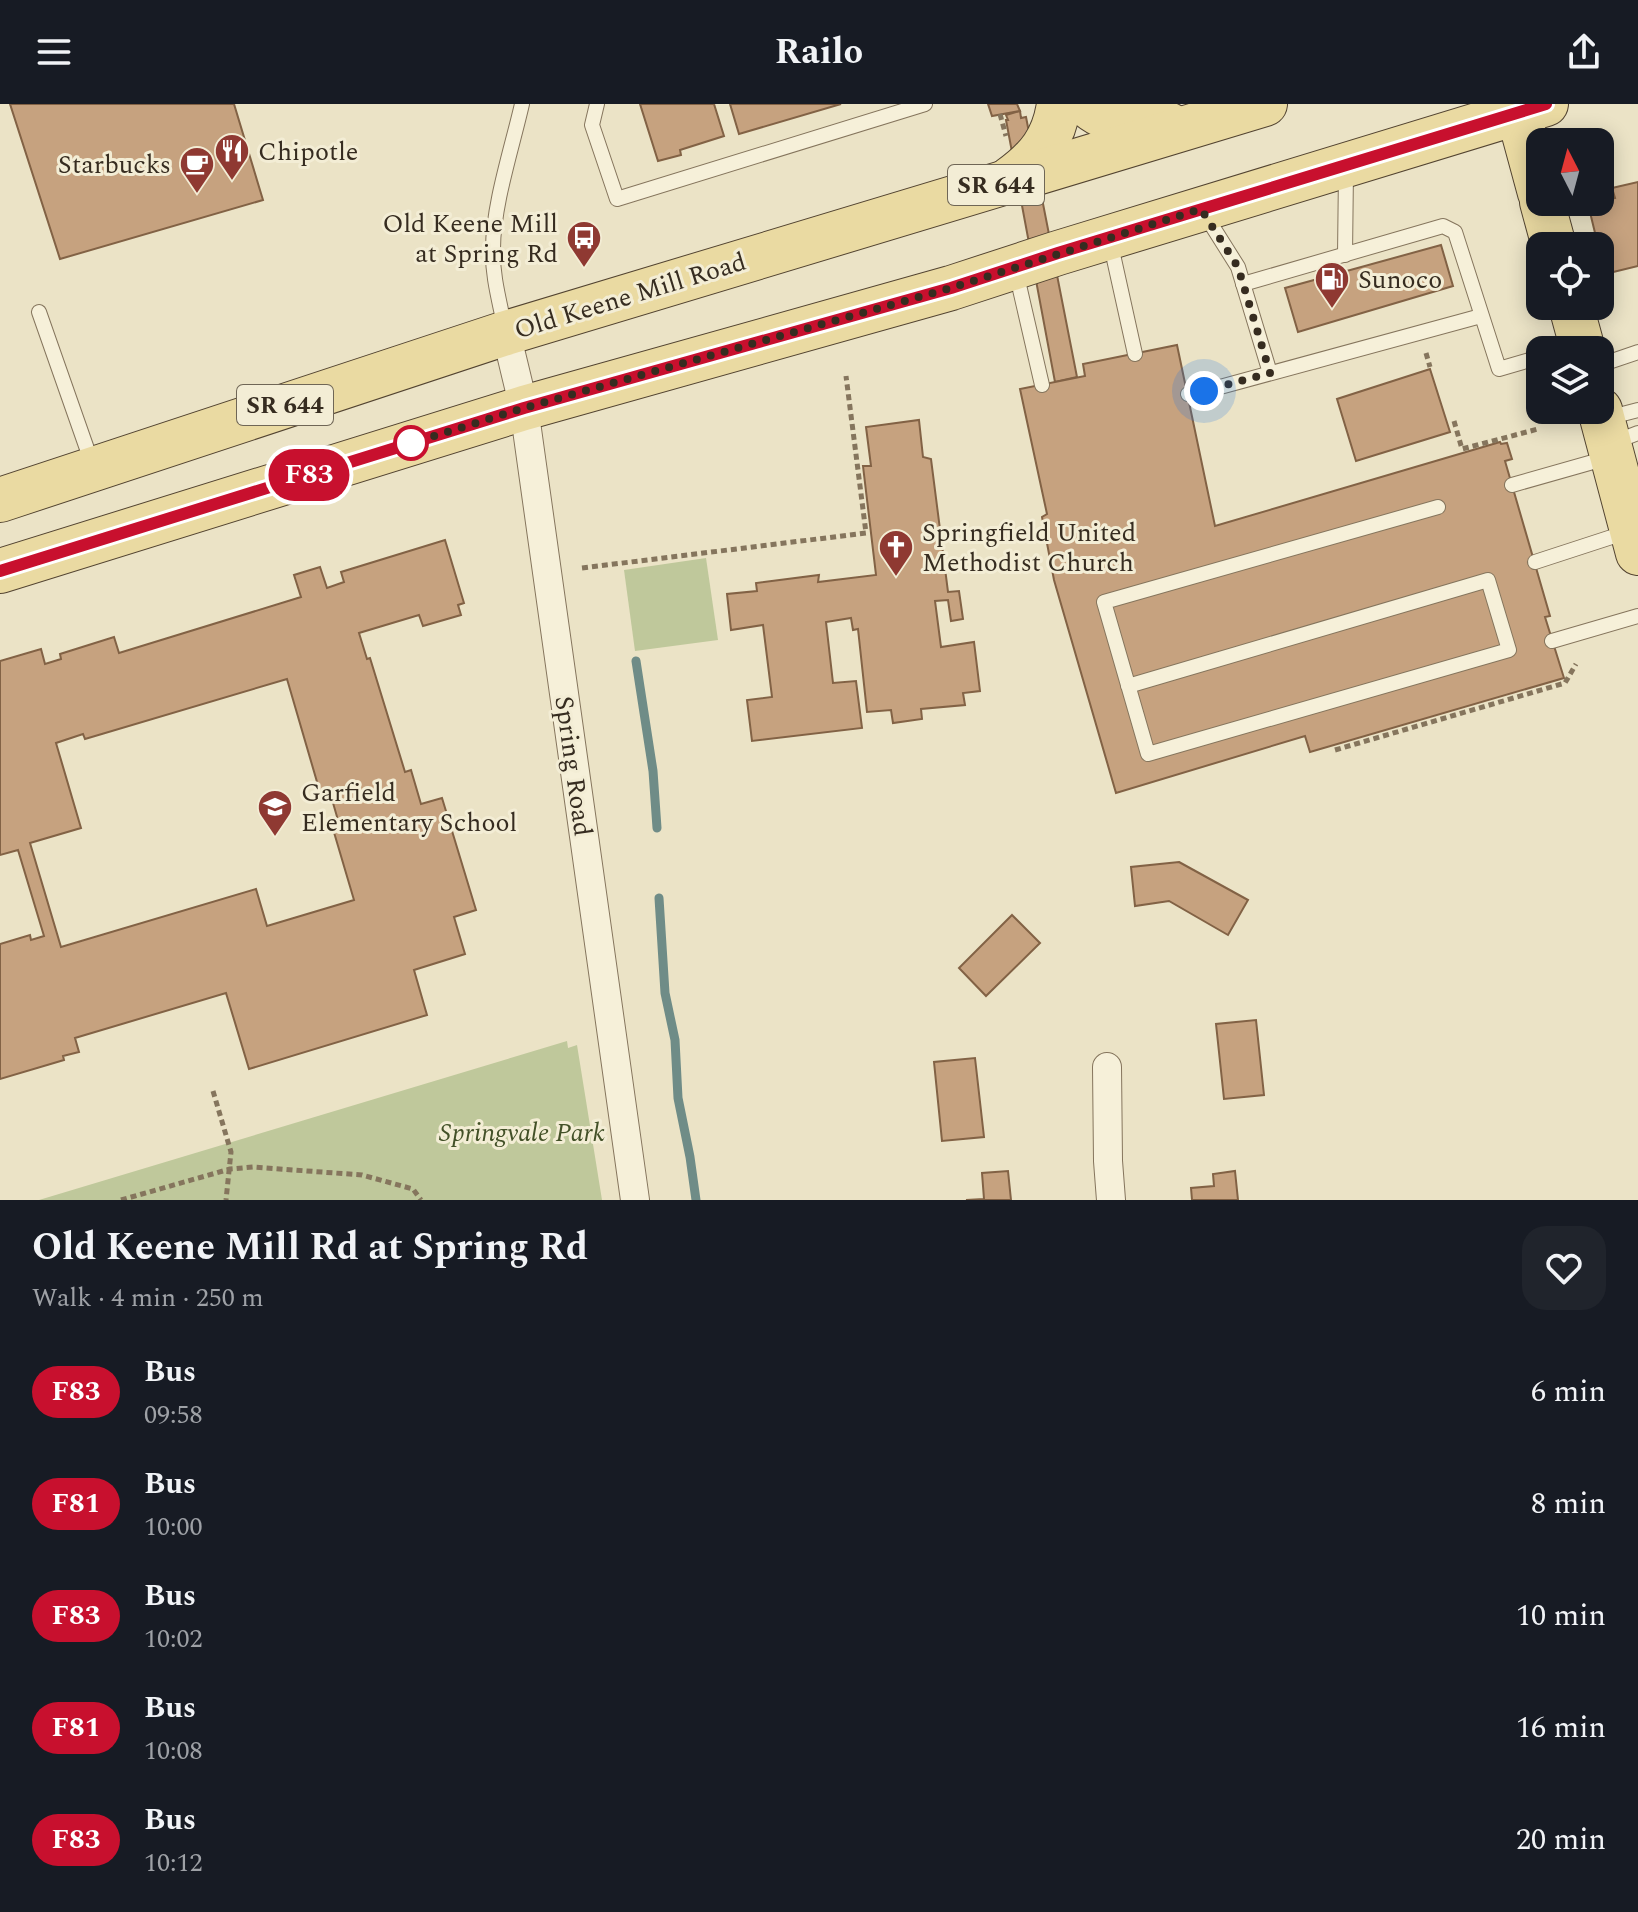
<!DOCTYPE html>
<meta charset="utf-8">
<style>
body{margin:0;font-family:Spectral,serif;background:#20242c;color:#f1f3f6;height:100vh;display:flex;flex-direction:column;font-size:30px;white-space:nowrap}
*{box-sizing:border-box;margin:0}
p{font-size:26px;color:#9ea1a6}
.icon{flex:none;width:44px;height:44px;fill:none;stroke:currentColor;stroke-width:2;stroke-linecap:round;stroke-linejoin:round}
.map{position:relative;height:1096px;overflow:hidden}
.side{display:flex;flex-direction:column;background:#171b24;flex:1}
.side>*{flex:none}
.badge{padding:0 16px;border-radius:26px;font-size:28px;line-height:52px}
.needle{width:52px;rotate:354deg}
.buttons{position:absolute;left:1526px;top:24px;display:grid;gap:16px}
.buttons a{display:grid;place-items:center;width:88px;height:88px;border-radius:16px;background:#171b24;box-shadow:0 4px 20px #0003;font-size:40px}
.you{position:absolute;width:40px;height:40px;margin:-20px;border:6px solid #fff;border-radius:50%;background:#1a73e8;box-shadow:0 0 0 12px #1a73e833}
.map>.badge{position:absolute;translate:-50% -50%;box-shadow:0 0 0 4px #fff}
.round{display:grid;place-items:center;flex:none;width:84px;height:84px;border-radius:24px;background:#20242c}
.overview{display:flex;align-items:center;justify-content:space-between;height:136px;padding:0 32px}
h1{font-size:38px;font-weight:700;line-height:60px}
ul{padding:0;list-style:none}
li{display:flex;align-items:center;gap:24px;height:112px;padding:0 32px}
li div{flex:1}
li b{display:block;font-size:30px}
li em{font-style:normal}
li .badge{min-width:88px;font-weight:700;text-align:center}
header{display:flex;justify-content:space-between;align-items:center;height:104px;padding:0 32px;background:#171b24;font-size:36px;font-weight:700}
.map>svg:first-child{display:block}
</style>
<header><svg class="icon" aria-label="menu" viewBox="0 0 24 24"><path d="M4 6h16M4 12h16M4 18h16"/></svg>Railo<svg class="icon" aria-label="share" viewBox="0 0 24 24"><path d="M12 15V3M7 8l5-5 5 5M5 13v7h14v-7"/></svg></header>
<div class="map">
<svg width="1638" height="1096" viewBox="0 0 1638 1096">
<rect width="100%" height="100%" fill="#ebe3c6"/>
<g fill="#bfc89b">
<path d="M706 454 718 536 635 547 624 466Z"/>
<path d="M567 937 568 944 577 941 602 1096H39Z"/>
</g>
<g fill="none" stroke-linecap="round" stroke-linejoin="round">
<g stroke="#6f8c87" stroke-width="9">
<path d="M636 557 653 667 657 724"/>
<path d="M659 794 665 889 675 936 678 994 690 1053 696 1096"/>
</g>
</g>
<g fill="#c6a27f" stroke="#826245" stroke-width="2" fill-rule="evenodd">
<path d="M10 0H234L263 96 60 155Z"/>
<path d="M640 0H714L724 32 680 46 681 51 658 57Z"/>
<path d="M730 0H841L739 30Z"/>
<path d="M988 0H1017L1020 7 992 12Z"/>
<path d="M1020 7 1021 14 1026 13 1077 273 1055 278 1006 16H1008L1006 11Z"/>
<path d="M1638 78V162L1605 170 1588 100 1615 94 1612 84Z"/>
<path d="M1441 141 1453 182 1298 228 1285 184Z"/>
<path d="M1177 241 1215 422 1500 338 1501 340 1507 339 1512 355 1505 357 1550 512 1545 513 1564 574 1310 648 1305 632 1116 689 1054 476 1042 413 1047 410 1020 285 1085 272 1083 260Z"/>
<path d="M1430 265 1450 328 1356 357 1337 295Z"/>
<path d="M919 316 923 353 931 355 948 488 959 487 963 515 951 517 948 496 935 497 941 543 974 538 980 587 963 589 965 601 921 605 922 615 893 619 891 606 867 608 858 525 853 526 851 514 826 518 833 579 856 577 862 624 752 637 747 596 772 593 763 521 731 526 727 490 757 487 756 479 819 471 818 478 876 471 863 362H871L866 323Z"/>
<path d="M445 436 464 499 458 501 461 511 423 522 419 511 359 529 367 555 370 554 405 668 411 666 421 700 442 694 476 806 454 813 465 850 414 866 427 911 249 965 226 889 75 934 79 948 63 952 64 956 0 975V840L30 831 31 836 44 832 18 746 0 751V557L41 545 45 560 61 555 60 550 114 533 119 549 301 493 294 471 320 463 327 484 344 478 341 468ZM287 575 322 695 331 692 340 723 333 725 354 796 267 822 256 785 61 843 30 739 81 724 56 639 83 630 85 635Z"/>
<path d="M1179 758 1248 796 1228 831 1169 797 1135 802 1131 763Z"/>
<path d="M1012 811 1040 839 986 892 959 864Z"/>
<path d="M1256 916 1264 991 1224 995 1216 920Z"/>
<path d="M975 954 984 1033 942 1037 934 958Z"/>
<path d="M1008 1067 1011 1096H966L984 1095 982 1069Z"/>
<path d="M1235 1067 1238 1096H1192L1191 1084 1214 1082 1213 1070Z"/>
</g>
<g fill="none" stroke-linecap="round" stroke-linejoin="round">
<defs>
<g id="service">
<path d="M597 0 592 21 617 95 925 0"/>
<path d="M1204 109 1238 163 1270 269"/>
<path d="M1110 137 1135 250"/>
<path d="M1345 151 1346 67"/>
<path d="M1016 168 1042 281"/>
<path d="M1243 180 1443 122 1455 128 1499 265 1540 253"/>
<path d="M39 208 93 362"/>
<path d="M505 225C500 199 492 172 493 145 493 101 512 44 522 0"/>
<path d="M1600 261 1638 248"/>
<path d="M1188 290 1220 283 1481 212"/>
<path d="M1607 314 1638 306"/>
<path d="M1612 339 1638 329"/>
<path d="M1512 381 1607 354"/>
<path d="M1535 458 1627 428"/>
<path d="M1552 537 1638 512"/>
<path d="M1128 582 1488 476 1509 546 1148 650 1104 498 1438 403"/>
</g>
<g id="minor">
<path d="M506 229 524 304 635 1096"/>
<path d="M1107 963 1108 1057 1111 1096"/>
</g>
<g id="primary">
<path d="M1086 0C1108 21 1141 21 1170 21"/>
<path d="M1518 8 1540 89"/>
<path d="M1010 75C1038 55 1054 35 1059 0"/>
<path d="M1542 98 1554 142"/>
<path d="M1571 202 1583 246"/>
<path d="M1600 306 1638 449"/>
<path d="M0 396 506 229 1265 0"/>
<path d="M0 467 524 304 951 184 1058 149 1546 0"/>
</g>
</defs>
<use href="#service" stroke="#85755d" stroke-width="16"/>
<use href="#minor" stroke="#85755d" stroke-width="30"/>
<use href="#primary" stroke="#534431" stroke-width="46"/>
<g stroke="#85755d" stroke-width="5" stroke-dasharray="6 4" stroke-linecap="butt">
<path d="M1000 10 1006 32"/>
<path d="M1426 249 1430 263"/>
<path d="M1454 317 1462 345 1538 325"/>
<path d="M582 464 866 429 846 272"/>
<path d="M1335 646 1565 579 1576 560"/>
<path d="M213 987 231 1048 226 1096"/>
<path d="M121 1096 230 1065 253 1063 362 1071 413 1085 421 1096"/>
</g>
<use href="#service" stroke="#f6f0d9" stroke-width="14"/>
<use href="#minor" stroke="#f6f0d9" stroke-width="28"/>
<use href="#primary" stroke="#eadaa2" stroke-width="44"/>
</g>
<g fill="none" stroke-linecap="round" stroke-linejoin="round">
<defs>
<path id="line" d="M0 467 524 304 951 184 1058 149 1546 0"/>
</defs>
<use href="#line" stroke="#fff" stroke-width="18"/>
<use href="#line" stroke="#c8102e" stroke-width="12"/>
<path stroke="#362c20" stroke-width="8" stroke-dasharray="0 14.4" d="M411 339 402 342 524 304 951 184 1201 105 1238 163 1270 269 1204 287"/>
</g>
<defs>
<symbol id="restaurant-pin" viewBox="-11 -11 22 30"><path d="M0 17L-7.5 6A9.5 9.5 0 1 1 7.5 6Z" fill="#8f3932" stroke="#f3edd5"/><path d="M-5-6h1v4h1v-4h1v4h1v-4h1v5L-1.5 .5V6h-2V.5L-5-1ZM5-6V6H3V1.5H1.5Q1.5-4 5-6Z" fill="#fff"/></symbol>
<symbol id="cafe-pin" viewBox="-11 -11 22 30"><path d="M0 17L-7.5 6A9.5 9.5 0 1 1 7.5 6Z" fill="#8f3932" stroke="#f3edd5"/><path d="M-5.5-4.5H6V0H3Q3 3.5 0 3.5H-2.5Q-5.5 3.5-5.5 0ZM3-3.2v2h1.7v-2ZM-6 4.5H4V6H-6Z" fill="#fff"/></symbol>
<symbol id="bus-pin" viewBox="-11 -11 22 30"><path d="M0 17L-7.5 6A9.5 9.5 0 1 1 7.5 6Z" fill="#8f3932" stroke="#f3edd5"/><path d="M-5-6H5V4H4V6H2V4H-2V6H-4V4H-5ZM-3.5-4V0h7V-4ZM-3.5 1.2v1.5H-2V1.2ZM2 1.2v1.5H3.5V1.2Z" fill="#fff"/></symbol>
<symbol id="fuel-pin" viewBox="-11 -11 22 30"><path d="M0 17L-7.5 6A9.5 9.5 0 1 1 7.5 6Z" fill="#8f3932" stroke="#f3edd5"/><path d="M-5.5-6h7V0h2V4h1.3V-2.5L3-4.5l.8-.8L6-3V5H2.5V1h-1V6h-7ZM-4.2-4.7v3.2H.2V-4.7Z" fill="#fff"/></symbol>
<symbol id="church-pin" viewBox="-11 -11 22 30"><path d="M0 17L-7.5 6A9.5 9.5 0 1 1 7.5 6Z" fill="#8f3932" stroke="#f3edd5"/><path d="M-1.2-6h2.4v3.5h3.3v2.4h-3.3V6h-2.4V-.1h-3.3v-2.4h3.3Z" fill="#fff"/></symbol>
<symbol id="school-pin" viewBox="-11 -11 22 30"><path d="M0 17L-7.5 6A9.5 9.5 0 1 1 7.5 6Z" fill="#8f3932" stroke="#f3edd5"/><path d="M0-5L7-2L0 1L-7-2ZM-4 1L0 2.5L4 1V4Q0 6-4 4Z" fill="#fff"/></symbol>
</defs>
<g fill-rule="evenodd">
<use href="#restaurant-pin" x="212" y="27" width="40" height="54"/>
<use href="#cafe-pin" x="177" y="40" width="40" height="54"/>
<use href="#bus-pin" x="564" y="114" width="40" height="54"/>
<use href="#fuel-pin" x="1312" y="155" width="40" height="54"/>
<use href="#church-pin" x="876" y="423" width="40" height="54"/>
<use href="#school-pin" x="255" y="683" width="40" height="54"/>
</g>
<circle fill="#fff" stroke="#c8102e" stroke-width="4" cx="411" cy="339" r="16"/>
<g text-anchor="middle" stroke-width="6" stroke-linejoin="round" paint-order="stroke">
<g fill="#f3edd5" stroke="#6f6656" stroke-width="2">
<rect x="948" y="61" width="96" height="40" rx="6"/>
<rect x="237" y="281" width="96" height="40" rx="6"/>
</g>
<g font-size="24" font-weight="bold" fill="#362c20">
<text x="996" y="89">SR 644</text>
<text x="285" y="309">SR 644</text>
</g>
<g font-size="26" fill="#362c20" stroke="#f3edd5" text-anchor="start">
<text x="258" y="56">Chipotle</text>
<text x="171" y="69" text-anchor="end">Starbucks</text>
<text x="558" y="128" text-anchor="end">Old Keene Mill<tspan x="558" dy="30">at Spring Rd</tspan></text>
<text x="1358" y="184">Sunoco</text>
<text x="922" y="437">Springfield United<tspan x="922" dy="30">Methodist Church</tspan></text>
<text x="301" y="697">Garfield<tspan x="301" dy="30">Elementary School</tspan></text>
</g>
<g font-size="26" fill="#362c20" stroke="#f3edd5">
<text transform="translate(630 191) rotate(-17)" y="9">Old Keene Mill Road</text>
<text transform="translate(574 662) rotate(82)" y="9">Spring Road</text>
</g>
<g font-size="26" font-style="italic" fill="#435128" stroke="#f3edd5">
<text x="522" y="1037">Springvale Park</text>
</g>
</g>
</svg>
<div class="buttons">
<a><svg class="needle" viewBox="-14 -14 28 28"><path d="M0-13l5 13h-10z" fill="#e53935"/><path d="M0 13l5-13h-10z" fill="#9ea1a6"/></svg></a>
<a><svg class="icon" aria-label="locate" viewBox="0 0 24 24"><circle cx="12" cy="12" r="6"/><path d="M12 2v4M12 18v4M2 12h4M18 12h4"/></svg></a>
<a><svg class="icon" aria-label="layers" viewBox="0 0 24 24"><path d="M12 4l9 5-9 5-9-5zM3 14l9 5 9-5"/></svg></a>
</div>
<div class="you" style="left:1204px;top:287px"></div>
<b class="badge" style="left:309px;top:371px;background:#c8102e;color:#fff">F83</b>
</div>
<section class="side">
<div class="overview"><div><h1>Old Keene Mill Rd at Spring Rd</h1><p>Walk · 4 min · 250 m</p></div><a class="round"><svg class="icon" aria-label="heart" viewBox="0 0 24 24"><path d="M12 20l-8-8c-3-5 5-10 8-4 3-6 11-1 8 4z"/></svg></a></div>
<ul>
<li><span class="badge" style="background:#c8102e;color:#fff">F83</span><div><b>Bus</b><p>09:58</p></div><em>6 min</em></li>
<li><span class="badge" style="background:#c8102e;color:#fff">F81</span><div><b>Bus</b><p>10:00</p></div><em>8 min</em></li>
<li><span class="badge" style="background:#c8102e;color:#fff">F83</span><div><b>Bus</b><p>10:02</p></div><em>10 min</em></li>
<li><span class="badge" style="background:#c8102e;color:#fff">F81</span><div><b>Bus</b><p>10:08</p></div><em>16 min</em></li>
<li><span class="badge" style="background:#c8102e;color:#fff">F83</span><div><b>Bus</b><p>10:12</p></div><em>20 min</em></li>
</ul>
</section>
